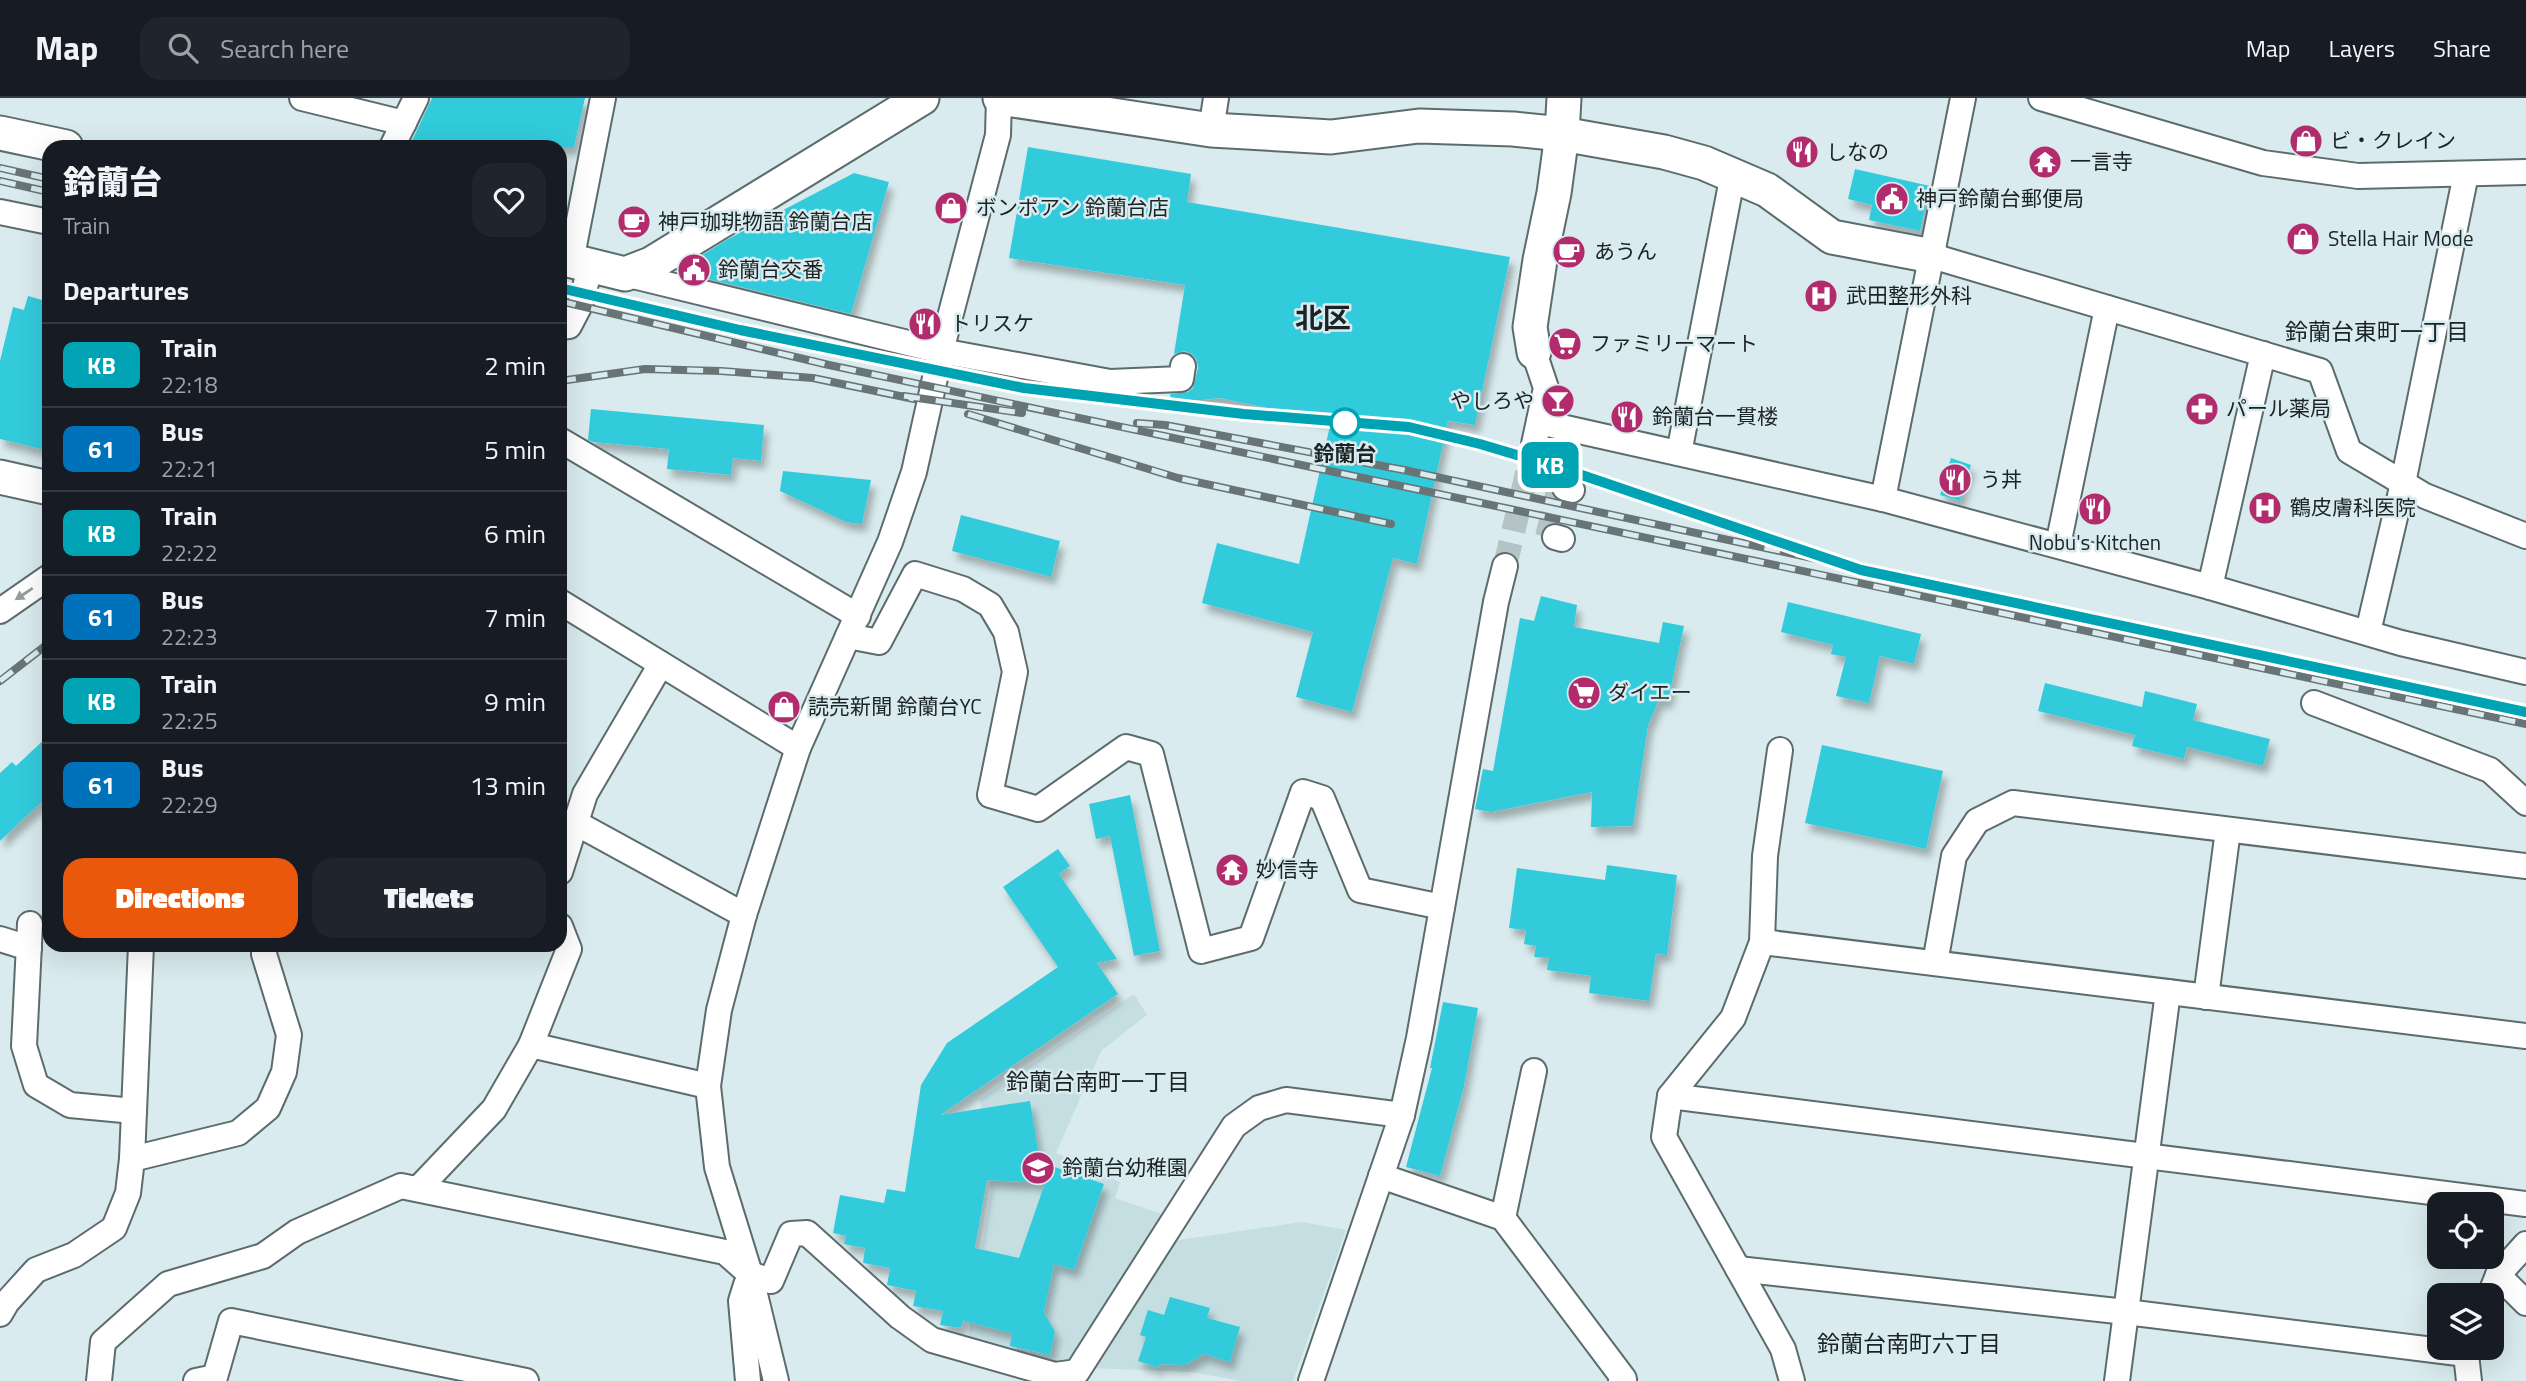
<!DOCTYPE html>
<meta charset="utf-8">
<style>
body{margin:0;font-family:"Titillium Web","Noto Sans JP",sans-serif;background:#20242c;color:#f1f3f6;height:100vh;display:flex;flex-direction:column;font-size:26px;white-space:nowrap}
*{box-sizing:border-box;margin:0}
p{font-size:23px;color:#9ea1a6}
.icon{flex:none;width:38px;height:38px;fill:none;stroke:currentColor;stroke-width:2;stroke-linecap:round;stroke-linejoin:round}
.map{position:relative;flex:1;overflow:hidden}
.drawer{position:absolute;left:42px;top:42px;width:525px;height:812px;display:flex;flex-direction:column;background:#171b24;border-radius:21px;box-shadow:0 7px 28px #0002}
.drawer>*{flex:none}
.badge{padding:0 14px;border-radius:10px;font-size:24px;line-height:46px}
.fabs{position:absolute;left:2427px;top:1094px;display:grid;gap:14px}
.fabs a{display:grid;place-items:center;width:77px;height:77px;border-radius:14px;background:#171b24;box-shadow:0 7px 28px #0002;font-size:35px}
.map>.badge{position:absolute;translate:-50% -50%;box-shadow:0 0 0 4px #fff}
h2{padding:0 21px;font-size:26px;line-height:63px}
.round{display:grid;place-items:center;flex:none;width:74px;height:74px;border-radius:21px;background:#20242c}
.overview{display:flex;align-items:center;justify-content:space-between;height:119px;padding:0 21px}
h1{font-size:33px;font-weight:800;line-height:52px}
.primary-button{display:flex;gap:14px;margin-top:auto;padding:14px 21px}
.primary-button a{flex:1;height:80px;border-radius:21px;background:#ea580c;color:#fff;font-size:28px;font-weight:800;line-height:80px;text-align:center}
.primary-button a+a{background:#20242c;color:#f1f3f6}
ul{padding:0;list-style:none}
li{display:flex;align-items:center;gap:21px;height:84px;padding:0 21px;border-top:2px solid #363941}
li div{flex:1}
li b{display:block;font-size:26px}
li em{font-style:normal}
li .badge{min-width:77px;font-weight:700;text-align:center}
header{display:flex;align-items:center;gap:42px;box-sizing:border-box;height:98px;padding:0 35px;background:#171b24;border-bottom:2px solid #363941}
header strong{font-size:33px}
nav{display:flex;gap:38px;margin-inline-start:auto;font-size:24px}
.search{width:490px;height:63px;background:#20242c;display:flex;align-items:center;gap:18px;box-sizing:border-box;padding:0 24px;border-radius:21px;color:#9ea1a6;font-size:26px}
.map>svg:first-child{display:block}
</style>
<header>
<strong>Map</strong>
<div class="search"><svg class="icon" aria-label="search" viewBox="0 0 24 24"><circle cx="10" cy="10" r="6"/><path d="M15 15l6 6"/></svg>Search here</div>
<nav><a>Map</a><a>Layers</a><a>Share</a></nav>
</header>
<div class="map">
<svg width="2526" height="1283" viewBox="0 0 2526 1283">
<defs>
<filter id="shadow"><feDropShadow dx="4.5" dy="8" stdDeviation="3.5" flood-color="#0004"/></filter>
</defs>
<rect width="100%" height="100%" fill="#d9ebee"/>
<g fill="#c4dee2">
<path d="M1134 896 1147 917 1101 953 1056 1055 1120 1084 1115 1100 1164 1117 1072 1261 1056 1266 968 1241 991 1093 980 1001Z"/>
<path d="M1302 1124 1346 1132 1293 1283H1241L1192 1274 1090 1270 1162 1152 1179 1142Z"/>
</g>
<g fill="#33cbdb" fill-rule="evenodd" filter="url(#shadow)">
<path d="M432 0H585L574 49H409Z"/>
<path d="M1028 49 1191 76 1187 104 1510 159 1475 327 1448 323 1417 466 1393 460 1352 614 1296 599 1313 534 1202 505 1217 445 1299 466 1331 323 1220 300 1172 305 1170 296 1188 294 1193 290 1198 270 1197 262 1192 256 1185 253 1174 256 1185 187 1009 160Z"/>
<path d="M1855 71 1930 88 1920 133 1869 122 1872 107 1848 101Z"/>
<path d="M854 75 889 84 851 216 676 173 728 141Z"/>
<path d="M28 198 49 204V353L0 341V263L13 209 24 212Z"/>
<path d="M591 311 764 327 761 363 733 360 731 377 667 371 669 351 593 344 588 342Z"/>
<path d="M1951 360 1971 367 1960 403 1940 397Z"/>
<path d="M783 373 871 382 862 426 846 424 780 393Z"/>
<path d="M961 417 1060 443 1051 479 952 453Z"/>
<path d="M1541 498 1577 507 1574 529 1659 545 1663 524 1684 528 1668 603 1659 602 1648 627 1633 728 1591 729 1592 694 1491 714 1475 711 1483 671 1493 673 1520 520 1534 523Z"/>
<path d="M1788 504 1921 536 1914 566 1880 558 1869 605 1836 598 1846 559 1831 556 1833 547 1781 534Z"/>
<path d="M2045 585 2142 609 2145 593 2197 606 2193 622 2270 641 2263 668 2187 649 2184 661 2132 648 2135 637 2038 613Z"/>
<path d="M49 637V697L0 743V675L12 664 16 668Z"/>
<path d="M1822 647 1943 673 1926 751 1805 725Z"/>
<path d="M1130 697 1160 853 1134 858 1110 738 1096 741 1089 706Z"/>
<path d="M1058 751 1070 768 1059 776 1117 861 1097 865 1118 896 940 1017 1030 1003 1040 1064 1104 1086 1074 1172 1054 1166 1044 1214 1055 1234 1050 1257 1010 1248 1012 1235 963 1223 961 1230 940 1227 943 1213 913 1208 916 1193 887 1187 890 1170 863 1165 865 1150 844 1146 846 1138 833 1135 840 1097 884 1105 887 1091 905 1094 921 987 947 945 1058 869 1003 789ZM987 1082 1045 1085 1019 1160 975 1150Z"/>
<path d="M1607 767 1677 777 1667 857 1656 856 1649 903 1589 895 1591 878 1547 872 1549 860 1534 859 1536 848 1524 846 1526 832 1509 830 1517 770 1605 782Z"/>
<path d="M1443 904 1478 910 1464 988 1440 1078 1406 1069 1432 970H1430Z"/>
<path d="M1170 1199 1210 1210 1207 1220 1240 1229 1230 1264 1204 1256 1185 1267 1160 1266 1159 1270 1138 1263 1146 1239 1140 1237 1148 1212 1164 1217Z"/>
</g>
<g fill="none" stroke-linecap="round" stroke-linejoin="round">
<g stroke="#b3c3c6" stroke-width="24" stroke-dasharray="24 12" stroke-linecap="butt">
<path d="M1547 439 1559 389 1572 392"/>
<path d="M1505 468 1534 346"/>
</g>
<defs>
<g id="street">
<path d="M302 0 404 25"/>
<path d="M2041 0 2263 65 2358 78 2526 74"/>
<path d="M1211 32 1216 0"/>
<path d="M392 49 416 0"/>
<path d="M0 114 49 124"/>
<path d="M1932 158 2320 273 2349 353 2425 398 2526 438"/>
<path d="M571 163 603 0"/>
<path d="M625 176 941 253 1110 284 1181 281 1183 268"/>
<path d="M560 229 569 228 580 207 591 167"/>
<path d="M1539 324 1883 401 2210 489 2401 545 2526 574"/>
<path d="M560 342 858 518"/>
<path d="M1534 346 1546 290 1534 254"/>
<path d="M1679 355 1733 76"/>
<path d="M1565 390 1572 392"/>
<path d="M1883 401 1963 0"/>
<path d="M1555 439 1562 441"/>
<path d="M2058 447 2107 210"/>
<path d="M2210 489 2263 256"/>
<path d="M560 504 798 650"/>
<path d="M0 513 49 479"/>
<path d="M2368 534 2403 385 2466 76"/>
<path d="M848 538 879 544 915 476 963 491 990 507 1006 534 1015 574 990 697 1038 711 1126 649 1151 656 1201 853 1251 840 1303 694 1322 700 1360 792 1442 809"/>
<path d="M2314 605 2490 672 2526 705"/>
<path d="M1780 652 1765 758 1762 844 1733 920 1670 998 1664 1039 1783 1251 1792 1283"/>
<path d="M576 725 744 817"/>
<path d="M560 774 585 696 661 566"/>
<path d="M30 826 24 948 36 987 70 1007 134 1013"/>
<path d="M0 841 29 850"/>
<path d="M1762 844 2526 938"/>
<path d="M1935 865 1954 758 1977 723 2013 705 2526 768"/>
<path d="M2206 899 2228 732"/>
<path d="M531 947 708 988"/>
<path d="M1670 998 2526 1106"/>
<path d="M132 1061 238 1035 268 1010 284 974 289 937 264 856V847"/>
<path d="M1381 1078 1503 1120 1624 1281 1621 1283"/>
<path d="M418 1091 494 1011 531 947 569 851 560 828"/>
<path d="M1503 1120 1534 973"/>
<path d="M1738 1171 2126 1214 2466 1256"/>
<path d="M2498 1177 2526 1205"/>
<path d="M746 1187 741 1203 748 1283"/>
<path d="M2490 1197 2498 1177 2526 1146"/>
<path d="M0 1216 7 1204 36 1172 74 1157 114 1130 128 1095 132 1061 141 847"/>
<path d="M2468 1250 2466 1256 2469 1283"/>
<path d="M99 1283 103 1244 168 1186 263 1158 297 1134 401 1088 725 1154 750 1176 771 1183 791 1136 807 1135 900 1219 932 1242 1055 1277 1077 1274 1234 1028 1259 1010 1286 1002 1402 1017"/>
<path d="M196 1283 215 1279 231 1223 526 1283"/>
<path d="M776 1283 750 1176 717 1069 708 988 719 912 744 817 798 650 890 444 914 374 941 253 998 37 999 0"/>
<path d="M1311 1283 1402 1017 1419 940 1496 504 1505 468"/>
<path d="M2117 1283 2168 894"/>
</g>
<g id="secondary">
<path d="M1000 0 1211 32 1247 34 1331 39 1419 28 1513 31 1562 36 1664 54 1704 65 1767 92 1832 139 1932 158"/>
<path d="M0 35 66 49"/>
<path d="M560 160 625 176 651 166 922 0"/>
<path d="M1534 254 1530 229 1540 162 1554 95 1562 36 1564 0"/>
<path d="M0 379 49 390"/>
</g>
</defs>
<use href="#street" stroke="#5c6c6e" stroke-width="28"/>
<use href="#secondary" stroke="#5c6c6e" stroke-width="37"/>
<use href="#street" stroke="#fff" stroke-width="24"/>
<use href="#secondary" stroke="#fff" stroke-width="33"/>
<defs>
<g id="rail">
<path d="M0 70 49 81"/>
<path d="M0 83 49 94"/>
<path d="M560 190 717 226 1024 290 1168 308 1325 324 1409 329 1480 346 1570 373 1796 450"/>
<path d="M560 203 829 267 2526 626"/>
<path d="M560 283 645 271 721 273 813 280 914 301"/>
<path d="M904 298 1022 315"/>
<path d="M968 316 1178 380 1391 426"/>
<path d="M1137 325 1165 327 1404 372 2526 614"/>
<path d="M0 583 49 545"/>
</g>
</defs>
<use href="#rail" stroke="#697476" stroke-width="8"/>
<use href="#rail" stroke="#d9ebee" stroke-width="5" stroke-dasharray="16" stroke-linecap="butt"/>
</g>
<defs><path id="oneway-solid" d="M-6-.8H1V-3.2L6.5 0L1 3.2V.8H-6Z" transform="scale(1.75)"/></defs>
<use fill="#999c9c" href="#oneway-solid" transform="translate(24 496) rotate(146)"/>
<g fill="none" stroke-linecap="round" stroke-linejoin="round">
<defs>
<path id="line" d="M560 190 740 232 1024 290 1244 316 1409 329 1480 346 1570 373 1861 472 2526 614"/>
</defs>
<use href="#line" stroke="#fff" stroke-width="16"/>
<use href="#line" stroke="#00a3b4" stroke-width="10"/>
</g>
<defs>
<symbol id="shop-disc" viewBox="-11 -11 22 22"><circle r="9.5" fill="#b22b6d" stroke="#d9ebee"/><path d="M-5-2.5h2.3a2.7 3.5 0 0 1 5.4 0H5L5.5 6h-11ZM-1.5-2.5h3a1.5 2.3 0 0 0-3 0Z" fill="#fff"/></symbol>
<symbol id="restaurant-disc" viewBox="-11 -11 22 22"><circle r="9.5" fill="#b22b6d" stroke="#d9ebee"/><path d="M-5-6h1v4h1v-4h1v4h1v-4h1v5L-1.5 .5V6h-2V.5L-5-1ZM5-6V6H3V1.5H1.5Q1.5-4 5-6Z" fill="#fff"/></symbol>
<symbol id="temple-disc" viewBox="-11 -11 22 22"><circle r="9.5" fill="#b22b6d" stroke="#d9ebee"/><path d="M0-6L5-2H3V0L6.5 2.5H4V6H1.5V3h-3V6H-4V2.5H-6.5L-3 0V-2H-5Z" fill="#fff"/></symbol>
<symbol id="civic-disc" viewBox="-11 -11 22 22"><circle r="9.5" fill="#b22b6d" stroke="#d9ebee"/><path d="M-.6-6.5H3V-4.5H.6V-3L4-1V1h2V6H-6V1h2V-1L-.6-3ZM-1.2 2.5V6h2.4V2.5Z" fill="#fff"/></symbol>
<symbol id="cafe-disc" viewBox="-11 -11 22 22"><circle r="9.5" fill="#b22b6d" stroke="#d9ebee"/><path d="M-5.5-4.5H6V0H3Q3 3.5 0 3.5H-2.5Q-5.5 3.5-5.5 0ZM3-3.2v2h1.7v-2ZM-6 4.5H4V6H-6Z" fill="#fff"/></symbol>
<symbol id="hospital-disc" viewBox="-11 -11 22 22"><circle r="9.5" fill="#b22b6d" stroke="#d9ebee"/><path d="M-5-5h3v3.5h4V-5h3V5h-3V1.5h-4V5h-3Z" fill="#fff"/></symbol>
<symbol id="supermarket-disc" viewBox="-11 -11 22 22"><circle r="9.5" fill="#b22b6d" stroke="#d9ebee"/><path d="M-6-5.5h2.5l.6 2H6L4.5 2H-2.5L-4.4-4H-6ZM-1.5 3.2a1.3 1.3 0 1 0 .1 0ZM3 3.2a1.3 1.3 0 1 0 .1 0Z" fill="#fff"/></symbol>
<symbol id="bar-disc" viewBox="-11 -11 22 22"><circle r="9.5" fill="#b22b6d" stroke="#d9ebee"/><path d="M-6-5H6L.8 .8V4.5H3.5V6h-7V4.5H-.8V.8Z" fill="#fff"/></symbol>
<symbol id="pharmacy-disc" viewBox="-11 -11 22 22"><circle r="9.5" fill="#b22b6d" stroke="#d9ebee"/><path d="M-2-6h4v4h4v4h-4v4h-4v-4h-4v-4h4Z" fill="#fff"/></symbol>
<symbol id="school-disc" viewBox="-11 -11 22 22"><circle r="9.5" fill="#b22b6d" stroke="#d9ebee"/><path d="M0-5L7-2L0 1L-7-2ZM-4 1L0 2.5L4 1V4Q0 6-4 4Z" fill="#fff"/></symbol>
</defs>
<g fill-rule="evenodd">
<use href="#shop-disc" x="2287" y="24" width="38" height="38"/>
<use href="#restaurant-disc" x="1783" y="35" width="38" height="38"/>
<use href="#temple-disc" x="2026" y="45" width="38" height="38"/>
<use href="#civic-disc" x="1873" y="82" width="38" height="38"/>
<use href="#shop-disc" x="932" y="91" width="38" height="38"/>
<use href="#cafe-disc" x="615" y="105" width="38" height="38"/>
<use href="#shop-disc" x="2284" y="122" width="38" height="38"/>
<use href="#cafe-disc" x="1550" y="135" width="38" height="38"/>
<use href="#civic-disc" x="675" y="153" width="38" height="38"/>
<use href="#hospital-disc" x="1802" y="179" width="38" height="38"/>
<use href="#restaurant-disc" x="906" y="207" width="38" height="38"/>
<use href="#supermarket-disc" x="1546" y="227" width="38" height="38"/>
<use href="#bar-disc" x="1539" y="284" width="38" height="38"/>
<use href="#pharmacy-disc" x="2183" y="292" width="38" height="38"/>
<use href="#restaurant-disc" x="1608" y="300" width="38" height="38"/>
<use href="#restaurant-disc" x="1936" y="363" width="38" height="38"/>
<use href="#hospital-disc" x="2246" y="391" width="38" height="38"/>
<use href="#restaurant-disc" x="2076" y="392" width="38" height="38"/>
<use href="#supermarket-disc" x="1565" y="576" width="38" height="38"/>
<use href="#shop-disc" x="765" y="590" width="38" height="38"/>
<use href="#temple-disc" x="1213" y="753" width="38" height="38"/>
<use href="#school-disc" x="1019" y="1051" width="38" height="38"/>
</g>
<circle fill="#fff" stroke="#00a3b4" stroke-width="3.5" cx="1345" cy="325" r="14"/>
<g text-anchor="middle" stroke-width="5" stroke-linejoin="round" paint-order="stroke">
<g font-size="21" fill="#1c2324" stroke="#d9ebee" text-anchor="start">
<text x="2330" y="50">ビ・クレイン</text>
<text x="1826" y="61">しなの</text>
<text x="2070" y="71">一言寺</text>
<text x="1916" y="108">神戸鈴蘭台郵便局</text>
<text x="976" y="117">ボンポアン 鈴蘭台店</text>
<text x="658" y="131">神戸珈琲物語 鈴蘭台店</text>
<text x="2328" y="148">Stella Hair Mode</text>
<text x="1594" y="161">あうん</text>
<text x="718" y="179">鈴蘭台交番</text>
<text x="1846" y="205">武田整形外科</text>
<text x="950" y="233">トリスケ</text>
<text x="1590" y="253">ファミリーマート</text>
<text x="1534" y="310" text-anchor="end">やしろや</text>
<text x="2226" y="318">パール薬局</text>
<text x="1652" y="326">鈴蘭台一貫楼</text>
<text x="1980" y="389">う丼</text>
<text x="2290" y="417">鶴皮膚科医院</text>
<text x="2095" y="452" text-anchor="middle">Nobu's Kitchen</text>
<text x="1608" y="602">ダイエー</text>
<text x="808" y="616">読売新聞 鈴蘭台YC</text>
<text x="1256" y="779">妙信寺</text>
<text x="1062" y="1077">鈴蘭台幼稚園</text>
</g>
<g font-size="21" font-weight="bold" fill="#1c2324" stroke="#d9ebee">
<text x="1345" y="363">鈴蘭台</text>
</g>
<g font-size="23" fill="#1c2324" stroke="#d9ebee">
<text x="2377" y="242">鈴蘭台東町一丁目</text>
<text x="1098" y="992">鈴蘭台南町一丁目</text>
<text x="1909" y="1254">鈴蘭台南町六丁目</text>
</g>
<g font-size="28" font-weight="bold" fill="#1c2324" stroke="#d9ebee">
<text x="1323" y="230">北区</text>
</g>
</g>
</svg>
<div class="fabs">
<a><svg class="icon" aria-label="locate" viewBox="0 0 24 24"><circle cx="12" cy="12" r="6"/><path d="M12 2v4M12 18v4M2 12h4M18 12h4"/></svg></a>
<a><svg class="icon" aria-label="layers" viewBox="0 0 24 24"><path d="M12 4l9 5-9 5-9-5zM3 14l9 5 9-5"/></svg></a>
</div>
<b class="badge" style="left:1550px;top:367px;background:#00a3b4;color:#fff">KB</b>
<section class="drawer">
<div class="overview"><div><h1>鈴蘭台</h1><p>Train</p></div><a class="round"><svg class="icon" aria-label="heart" viewBox="0 0 24 24"><path d="M12 20l-8-8c-3-5 5-10 8-4 3-6 11-1 8 4z"/></svg></a></div>
<h2>Departures</h2>
<ul>
<li><span class="badge" style="background:#00a3b4;color:#fff">KB</span><div><b>Train</b><p>22:18</p></div><em>2 min</em></li>
<li><span class="badge" style="background:#0072bc;color:#fff">61</span><div><b>Bus</b><p>22:21</p></div><em>5 min</em></li>
<li><span class="badge" style="background:#00a3b4;color:#fff">KB</span><div><b>Train</b><p>22:22</p></div><em>6 min</em></li>
<li><span class="badge" style="background:#0072bc;color:#fff">61</span><div><b>Bus</b><p>22:23</p></div><em>7 min</em></li>
<li><span class="badge" style="background:#00a3b4;color:#fff">KB</span><div><b>Train</b><p>22:25</p></div><em>9 min</em></li>
<li><span class="badge" style="background:#0072bc;color:#fff">61</span><div><b>Bus</b><p>22:29</p></div><em>13 min</em></li>
</ul>
<div class="primary-button"><a>Directions</a><a>Tickets</a></div>
</section>
</div>
